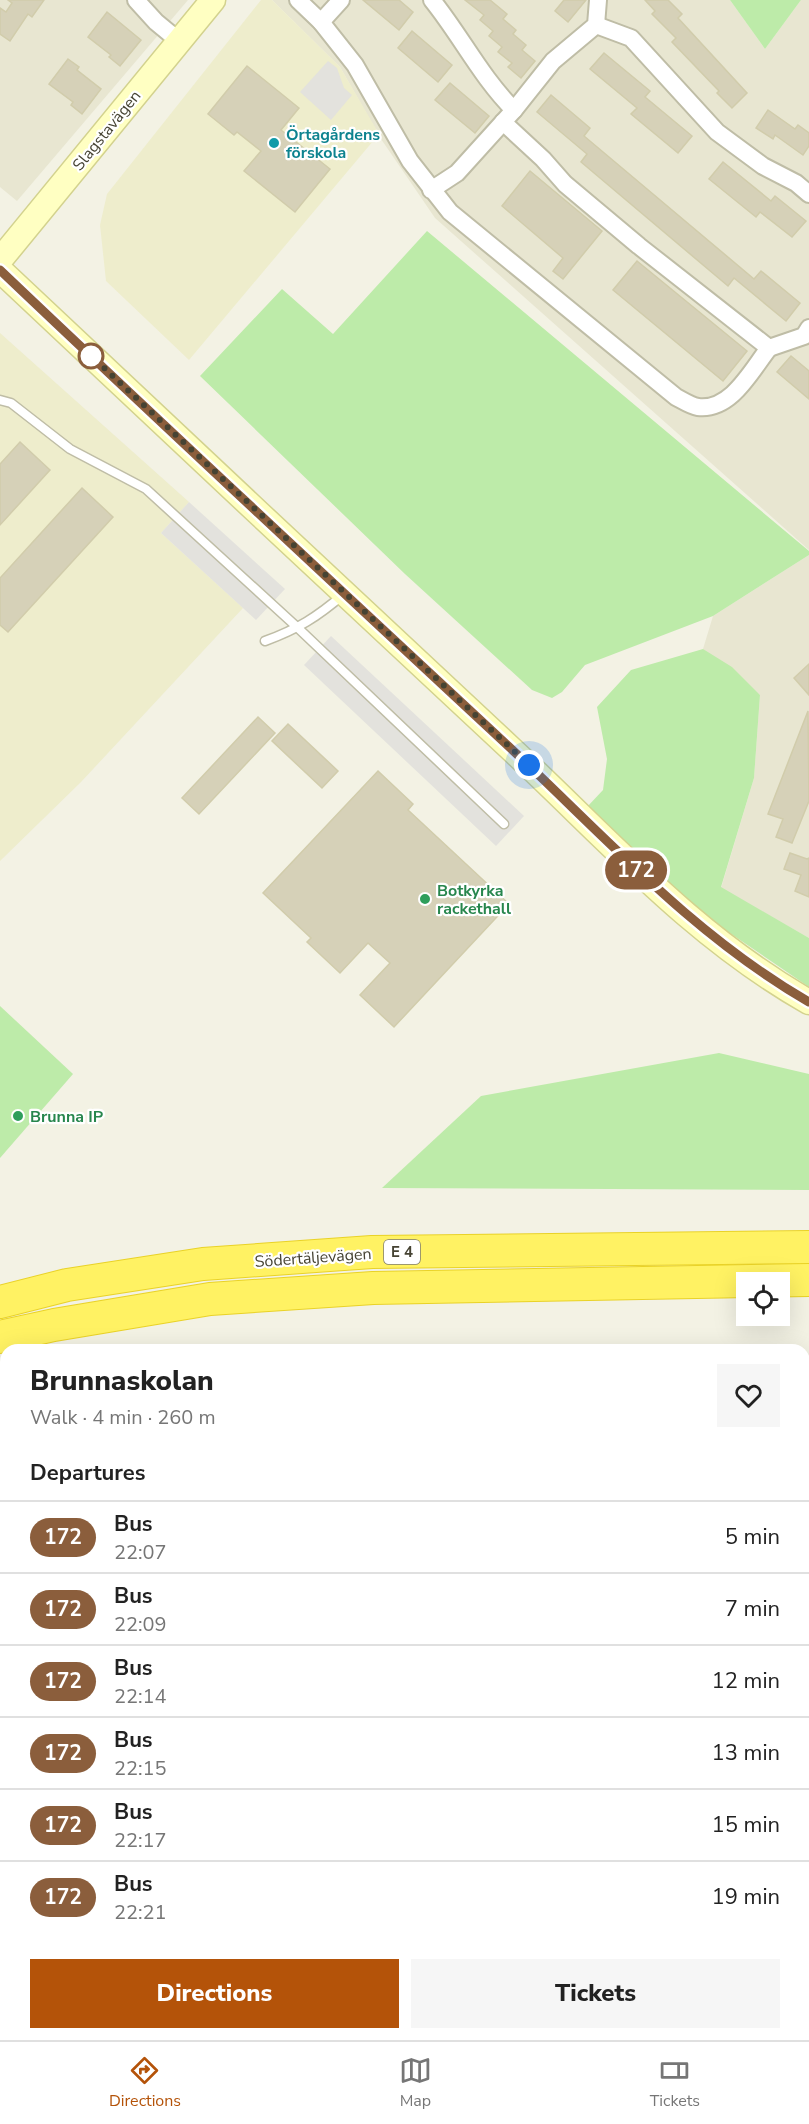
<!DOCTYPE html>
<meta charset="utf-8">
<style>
body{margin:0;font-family:"Nunito Sans",sans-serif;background:#f6f6f6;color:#222;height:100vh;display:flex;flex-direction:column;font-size:22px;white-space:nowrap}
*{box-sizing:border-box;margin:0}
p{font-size:20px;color:#767676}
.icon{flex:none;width:33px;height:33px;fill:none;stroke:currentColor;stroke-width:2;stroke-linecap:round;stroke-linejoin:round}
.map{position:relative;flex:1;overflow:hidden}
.details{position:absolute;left:0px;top:1344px;width:810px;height:696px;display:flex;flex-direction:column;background:#fff;border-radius:18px 18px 0 0;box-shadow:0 6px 24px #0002}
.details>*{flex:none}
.badge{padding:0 12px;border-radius:20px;font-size:21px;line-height:39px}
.controls{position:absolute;left:736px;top:1272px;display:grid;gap:12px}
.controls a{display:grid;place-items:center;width:54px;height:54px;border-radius:0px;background:#fff;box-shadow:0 6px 24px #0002;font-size:30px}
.you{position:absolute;width:30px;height:30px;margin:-15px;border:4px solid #fff;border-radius:50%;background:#1a73e8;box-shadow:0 0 0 9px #1a73e833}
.map>.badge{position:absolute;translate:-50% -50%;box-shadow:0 0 0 3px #fff}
h2{padding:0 30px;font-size:22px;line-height:54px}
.round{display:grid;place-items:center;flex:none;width:63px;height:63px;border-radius:0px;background:#f6f6f6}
.head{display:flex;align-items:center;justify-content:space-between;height:102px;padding:0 30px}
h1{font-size:28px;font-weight:800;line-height:45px}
.cta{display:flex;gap:12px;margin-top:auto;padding:12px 30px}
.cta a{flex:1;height:69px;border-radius:0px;background:#b45309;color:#fff;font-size:24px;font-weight:800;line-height:69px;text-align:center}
.cta a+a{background:#f6f6f6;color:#222}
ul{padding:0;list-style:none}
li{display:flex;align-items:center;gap:18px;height:72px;padding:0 30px;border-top:2px solid #e0e0e0}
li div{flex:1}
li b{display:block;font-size:22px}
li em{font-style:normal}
li .badge{min-width:66px;font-weight:700;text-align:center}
.tabs{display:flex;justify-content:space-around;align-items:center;height:84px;border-top:2px solid #e0e0e0;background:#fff;font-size:16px;color:#767676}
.tabs a{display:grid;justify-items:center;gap:3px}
.tabs .selected{color:#b45309}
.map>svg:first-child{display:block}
</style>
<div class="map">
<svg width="809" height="2040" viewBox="0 0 809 2040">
<rect width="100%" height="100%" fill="#f3f2e4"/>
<g fill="#e8e6d1">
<path d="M0 0H188L17 201 0 187Z"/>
<path d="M272 0H730L765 49 801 0H809V550L435 218 381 139 340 67Z"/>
<path d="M809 555V938L721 888 754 778 760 695 703 649 713 616Z"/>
<path d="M809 1556V2040H389L393 2034H804V1562Z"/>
</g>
<g fill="#eeedcc">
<path d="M261 0H272L340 67 379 134 189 360 106 281 100 225 107 194Z"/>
<path d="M0 333 189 502 161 533 243 608 81 782 0 861Z"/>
</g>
<g fill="#bdeba9">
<path d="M730 0H801L765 49Z"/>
<path d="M427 231 809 551V555L713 616 585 665 562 692 552 698 532 690 405 574 200 376 282 289 333 334Z"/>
<path d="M703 649 732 667 760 695 754 778 721 887 809 938V987L693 908 587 807 603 790 607 759 597 707 631 670Z"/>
<path d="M0 1006 73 1074 0 1158Z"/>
<path d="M719 1053 809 1074V1190L382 1188 481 1096Z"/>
<path d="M6 1646V1855L0 1844V1648Z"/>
<path d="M0 1868 6 1877V1953L0 1935Z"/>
<path d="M172 2034H386L382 2040H178Z"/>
</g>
<g fill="#e3e2dd">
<path d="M328 61 337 68 344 88 352 95 331 120 300 92Z"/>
<path d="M189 502 285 589 256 620 161 533Z"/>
<path d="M331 636 524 816 496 846 304 665Z"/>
</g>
<g fill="#d6d1b8" stroke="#d1ccab" stroke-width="1.5">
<path d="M8 0H44L32 17 28 14 10 41 0 34V8L6 12 12 3Z"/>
<path d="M363 0H399L413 12 399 30Z"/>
<path d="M465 0H490L507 14 503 19 516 30 513 34 526 45 522 50 535 61 521 78 508 67 512 63 498 52 502 47 489 36 493 31 480 20 484 15Z"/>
<path d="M564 0H586L568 22 555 11Z"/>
<path d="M645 0H668L682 14 678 18 747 93 732 108 717 93 719 91 672 42 676 38 652 14 655 11Z"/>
<path d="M107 12 141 40 120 66 109 57 111 55 88 37Z"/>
<path d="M412 31 452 65 438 82 398 48Z"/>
<path d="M604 53 650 91 645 97 692 136 678 153 631 114 637 108 590 69Z"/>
<path d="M68 59 79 67 77 70 101 89 82 114 71 105 73 102 49 84Z"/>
<path d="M247 66 299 108 281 130 330 169 295 212 244 171 261 151 237 132 234 135 208 114Z"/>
<path d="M450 83 489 116 475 133 435 100Z"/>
<path d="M551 95 590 128 584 136 754 279 761 271 800 303 786 321 734 278 728 286 581 162 587 154 537 112Z"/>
<path d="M768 110 795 129 798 125 809 133V146L803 155 775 135 773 139 756 128Z"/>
<path d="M723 162 771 201 775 196 806 221 792 237 760 212 756 217 709 179Z"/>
<path d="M530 171 602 231 563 279 553 271 563 258 502 206Z"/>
<path d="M637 261 747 351 723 381 613 290Z"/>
<path d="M791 356 809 371V399L777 372Z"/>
<path d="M20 442 50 470 0 525V464Z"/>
<path d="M82 488 113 517 8 632 0 625V578Z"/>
<path d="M809 664V695L794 678Z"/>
<path d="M808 711 809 801 792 843 776 837 783 819 768 814Z"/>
<path d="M258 717 275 733 199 814 182 798Z"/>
<path d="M288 724 338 771 322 788 272 741Z"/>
<path d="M378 771 413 804 408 810 509 904 394 1027 360 995 390 963 368 943 340 973 307 942 311 938 263 893Z"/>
<path d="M790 853 807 859 809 858V897L795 891 801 875 784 869Z"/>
</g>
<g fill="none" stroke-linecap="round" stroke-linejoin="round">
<defs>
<g id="lane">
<path d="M0 400 11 403 70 449 146 489 298 628 504 824"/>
<path d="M265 641C298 629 317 617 344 594"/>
<path d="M804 1614 809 1617"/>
<path d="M0 2027 5 2030"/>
</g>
<g id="street">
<path d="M136 0 156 22 179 41"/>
<path d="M298 0 321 22 355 65 410 161 450 212 676 397C682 400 691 406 698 407 731 411 751 371 769 348"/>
<path d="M432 0C461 36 481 77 514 110"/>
<path d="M321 22 341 0"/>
<path d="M596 25 631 38 717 132 763 166 796 183 809 194"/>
<path d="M503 122 543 159 565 184 639 246 769 348 804 336 809 328"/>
<path d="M431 190 457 173 514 110 553 61 596 25 598 0"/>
</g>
<g id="secondary">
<path d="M0 260 213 0"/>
<path d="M0 270C169 429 339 589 509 747 607 838 691 935 809 1002"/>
<path d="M804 1376H809"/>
<path d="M0 1546 6 1540"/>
</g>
<g id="highway">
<path d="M0 1302 67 1285 203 1264 372 1252 809 1247"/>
<path d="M0 1337 54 1325 210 1299 373 1288 809 1280"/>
</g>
</defs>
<use href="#lane" stroke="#bfbda6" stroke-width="11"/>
<use href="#street" stroke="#bfbda6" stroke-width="20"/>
<use href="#secondary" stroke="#d3d28e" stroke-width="27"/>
<use href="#highway" stroke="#e9d228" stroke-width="34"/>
<use href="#lane" stroke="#fff" stroke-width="8"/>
<use href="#street" stroke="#fff" stroke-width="16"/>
<use href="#secondary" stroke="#ffffc2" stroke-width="24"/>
<use href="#highway" stroke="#fff263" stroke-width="32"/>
</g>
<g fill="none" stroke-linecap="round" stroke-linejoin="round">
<defs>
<path id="line" d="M0 270C167 429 336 586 505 743 604 835 691 934 809 1002"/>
</defs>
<use href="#line" stroke="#fff" stroke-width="14"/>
<use href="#line" stroke="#8b5e3c" stroke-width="9"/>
<path stroke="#464333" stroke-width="6" stroke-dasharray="0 10.8" d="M91 356 86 351 529 765"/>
</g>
<circle fill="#0f9aa8" stroke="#fff" stroke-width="2" cx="274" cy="143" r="6"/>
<circle fill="#fff" stroke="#8b5e3c" stroke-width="3" cx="91" cy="356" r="12"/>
<g fill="#2e9e5b" stroke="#fff" stroke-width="2">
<circle cx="425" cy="899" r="6"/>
<circle cx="18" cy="1116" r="6"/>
</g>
<g text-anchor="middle" stroke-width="4.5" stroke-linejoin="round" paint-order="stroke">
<rect fill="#fff" stroke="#7e7b70" stroke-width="1.5" x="384" y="1240" width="36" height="24" rx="4.5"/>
<g font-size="15" font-weight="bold" fill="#464333">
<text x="402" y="1257">E 4</text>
</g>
<g font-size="16" fill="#464333" stroke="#fff">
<text transform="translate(106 130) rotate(-51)" y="6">Slagstavägen</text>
<text transform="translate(313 1257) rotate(-4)" y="6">Södertäljevägen</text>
</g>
<g font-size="16" font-weight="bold" fill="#0d838f" stroke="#fff" text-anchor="start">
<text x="286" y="140">Örtagårdens<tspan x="286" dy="18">förskola</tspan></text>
</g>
<g font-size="16" font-weight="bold" fill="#27864d" stroke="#fff" text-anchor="start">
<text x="437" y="896">Botkyrka<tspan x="437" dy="18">rackethall</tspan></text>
<text x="30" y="1122">Brunna IP</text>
</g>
</g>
</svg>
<div class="controls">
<a><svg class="icon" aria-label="locate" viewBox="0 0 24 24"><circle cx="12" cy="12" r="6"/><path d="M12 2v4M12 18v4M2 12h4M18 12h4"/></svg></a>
</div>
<div class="you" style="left:529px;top:765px"></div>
<b class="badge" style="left:636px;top:870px;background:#8b5e3c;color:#fff">172</b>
<section class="details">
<div class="head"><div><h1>Brunnaskolan</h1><p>Walk · 4 min · 260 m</p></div><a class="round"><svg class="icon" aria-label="heart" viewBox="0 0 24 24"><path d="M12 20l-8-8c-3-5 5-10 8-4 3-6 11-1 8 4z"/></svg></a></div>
<h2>Departures</h2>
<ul>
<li><span class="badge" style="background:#8b5e3c;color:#fff">172</span><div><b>Bus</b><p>22:07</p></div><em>5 min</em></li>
<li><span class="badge" style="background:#8b5e3c;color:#fff">172</span><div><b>Bus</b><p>22:09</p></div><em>7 min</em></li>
<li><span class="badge" style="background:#8b5e3c;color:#fff">172</span><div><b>Bus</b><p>22:14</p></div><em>12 min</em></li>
<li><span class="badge" style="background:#8b5e3c;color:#fff">172</span><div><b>Bus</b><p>22:15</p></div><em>13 min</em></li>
<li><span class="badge" style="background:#8b5e3c;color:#fff">172</span><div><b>Bus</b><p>22:17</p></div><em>15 min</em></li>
<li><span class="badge" style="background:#8b5e3c;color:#fff">172</span><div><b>Bus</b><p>22:21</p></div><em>19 min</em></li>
</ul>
<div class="cta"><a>Directions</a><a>Tickets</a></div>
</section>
</div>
<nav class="tabs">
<a class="selected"><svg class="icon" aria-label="directions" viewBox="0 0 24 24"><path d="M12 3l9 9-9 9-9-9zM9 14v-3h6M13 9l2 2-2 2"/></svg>Directions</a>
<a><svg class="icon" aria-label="map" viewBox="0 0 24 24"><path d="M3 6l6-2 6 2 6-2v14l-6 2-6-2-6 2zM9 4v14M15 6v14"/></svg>Map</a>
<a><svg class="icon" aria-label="tickets" viewBox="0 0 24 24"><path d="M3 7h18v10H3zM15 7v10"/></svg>Tickets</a>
</nav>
